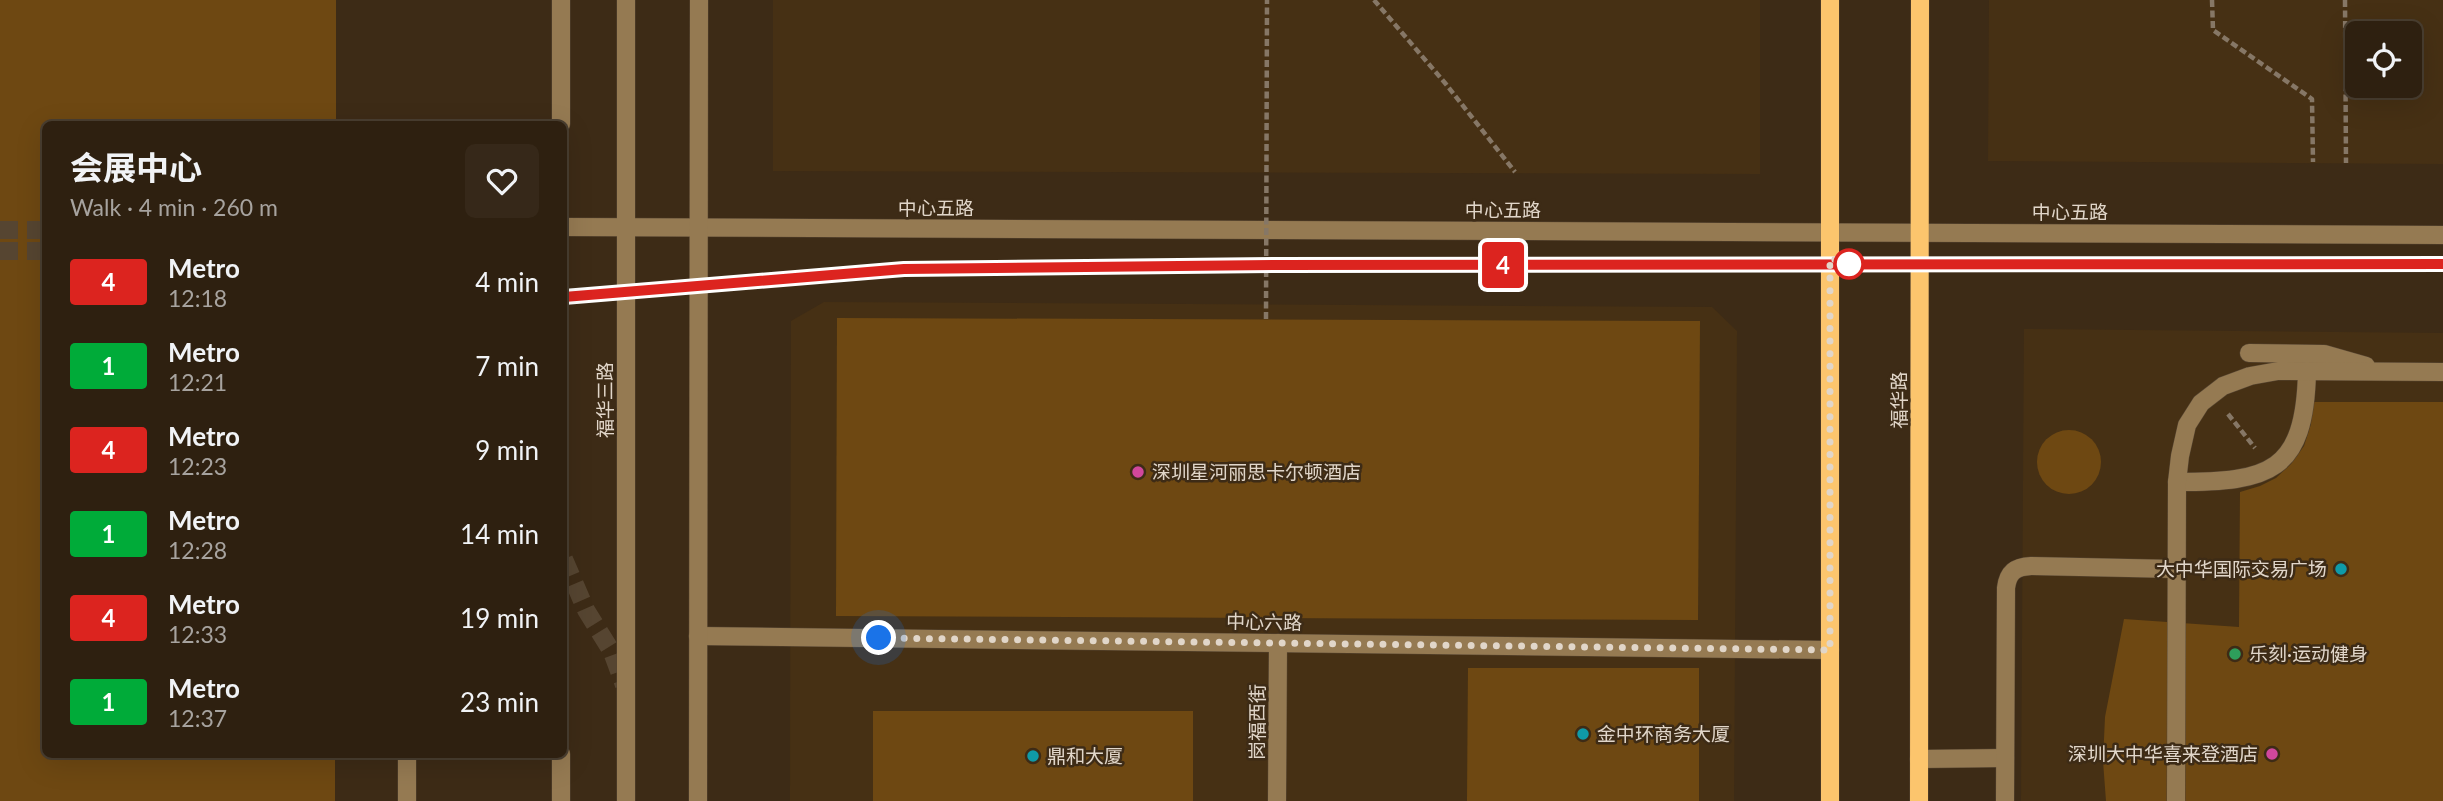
<!DOCTYPE html>
<meta charset="utf-8">
<style>
body{margin:0;font-family:Lato,"Noto Sans SC",sans-serif;background:#362819;color:#f1f3f6;height:100vh;display:flex;flex-direction:column;font-size:26px;white-space:nowrap}
*{box-sizing:border-box;margin:0}
p{font-size:23px;color:#a7a39f}
.icon{flex:none;width:38px;height:38px;fill:none;stroke:currentColor;stroke-width:2;stroke-linecap:round;stroke-linejoin:round}
.map{position:relative;flex:1;overflow:hidden}
.side{position:absolute;left:42px;top:121px;width:525px;height:637px;display:flex;flex-direction:column;background:#2e2010;border-radius:10px;box-shadow:0 7px 28px #0002,0 0 0 2px #493e30}
.side>*{flex:none}
.badge{padding:0 14px;border-radius:5px;font-size:24px;line-height:46px}
.fabs{position:absolute;left:2345px;top:21px;display:grid;gap:14px}
.fabs a{display:grid;place-items:center;width:77px;height:77px;border-radius:10px;background:#2e2010;box-shadow:0 7px 28px #0002,0 0 0 2px #493e30;font-size:35px}
.you{position:absolute;width:35px;height:35px;margin:-18px;border:5px solid #fff;border-radius:50%;background:#1a73e8;box-shadow:0 0 0 10px #1a73e833}
.map>.badge{position:absolute;translate:-50% -50%;box-shadow:0 0 0 4px #fff}
.round{display:grid;place-items:center;flex:none;width:74px;height:74px;border-radius:10px;background:#362819}
.overview{display:flex;align-items:center;justify-content:space-between;height:119px;padding:0 28px}
h1{font-size:33px;font-weight:700;line-height:52px}
ul{padding:0;list-style:none}
li{display:flex;align-items:center;gap:21px;height:84px;padding:0 28px}
li div{flex:1}
li b{display:block;font-size:26px}
li em{font-style:normal}
li .badge{min-width:77px;font-weight:700;text-align:center}
.map>svg:first-child{display:block}
</style>
<div class="map">
<svg width="2443" height="801" viewBox="0 0 2443 801">
<rect width="100%" height="100%" fill="#3d2b16"/>
<g fill="#463014" fill-rule="evenodd">
<path d="M773 0H1760V174L773 171Z"/>
<path d="M1989 0H2443V164L1988 161ZM2410 33V86H2357V33Z"/>
<path d="M824 302 1712 307 1737 331 1734 801H790L791 321Z"/>
<path d="M2024 329 2443 333V801H2021Z"/>
</g>
<g fill="#6e4812">
<path d="M0 0H336V124H46V754H335V801H0Z"/>
<path d="M837 318 1700 321 1698 620 836 616Z"/>
<path d="M2312 402H2443V801H2106L2103 761 2105 717 2124 619 2239 627 2240 492 2260 486 2276 478 2291 464 2304 446 2311 424Z"/>
<circle cx="2069" cy="462" r="32"/>
<path d="M1468 668H1699V801H1467Z"/>
<rect x="873" y="711" width="320" height="90"/>
</g>
<g fill="none" stroke-linecap="round" stroke-linejoin="round">
<g stroke="#564531" stroke-width="18" stroke-dasharray="18 9" stroke-linecap="butt">
<path d="M0 230H46"/>
<path d="M0 251H46"/>
<path d="M564 559 586 610 612 652 624 685"/>
</g>
<defs>
<g id="minor">
<path d="M561 124V0"/>
<path d="M564 227 2443 235"/>
<path d="M2249 353 2324 354 2366 366"/>
<path d="M2177 482C2269 482 2305 473 2307 371"/>
<path d="M698 636 1830 650"/>
<path d="M561 754V801"/>
<path d="M1919 759 2005 758"/>
<path d="M407 801V754"/>
<path d="M626 801V0"/>
<path d="M698 801 699 0"/>
<path d="M1277 801 1278 643"/>
<path d="M2005 801 2006 588C2008 572 2015 567 2031 566L2176 569"/>
<path d="M2176 801 2177 482 2180 456 2187 425 2201 403 2223 386 2250 376 2278 371 2443 372"/>
</g>
<g id="major">
<path d="M1830 801V0"/>
<path d="M1919 801 1920 0"/>
</g>
</defs>
<use href="#minor" stroke="#574633" stroke-width="19"/>
<use href="#major" stroke="#574633" stroke-width="19"/>
<g stroke="#867766" stroke-width="4.5" stroke-dasharray="7 3.5" stroke-linecap="butt">
<path d="M1374 0 1445 83 1515 172"/>
<path d="M2212 0 2213 30 2312 99 2313 162"/>
<path d="M2345 0 2346 163"/>
<path d="M2228 414 2255 448"/>
</g>
<use href="#minor" stroke="#957a52" stroke-width="18"/>
<use href="#major" stroke="#fcc56d" stroke-width="18"/>
<path stroke="#867766" stroke-width="4.5" stroke-dasharray="7 3.5" stroke-linecap="butt" d="M1266 319 1267 0"/>
</g>
<g fill="none" stroke-linecap="round" stroke-linejoin="round">
<defs>
<path id="line" d="M564 297 904 269 1272 265 2443 264"/>
</defs>
<use href="#line" stroke="#fff" stroke-width="16"/>
<use href="#line" stroke="#dc241f" stroke-width="10"/>
<path stroke="#e1d6c9" stroke-width="7" stroke-dasharray="0 12.6" d="M879 638 1830 650V258L1849 264"/>
</g>
<circle fill="#fff" stroke="#dc241f" stroke-width="3.5" cx="1849" cy="264" r="14"/>
<g fill="#d1479c" stroke="#3d2b16" stroke-width="2.5">
<circle cx="1138" cy="472" r="7"/>
<circle cx="2272" cy="754" r="7"/>
</g>
<g fill="#0f9aa8" stroke="#3d2b16" stroke-width="2.5">
<circle cx="2341" cy="569" r="7"/>
<circle cx="1583" cy="734" r="7"/>
<circle cx="1033" cy="756" r="7"/>
</g>
<circle fill="#2e9e5b" stroke="#3d2b16" stroke-width="2.5" cx="2235" cy="654" r="7"/>
<g text-anchor="middle" stroke-width="5" stroke-linejoin="round" paint-order="stroke">
<g font-size="19" fill="#e1d6c9" stroke="#3d2b16">
<text x="936" y="215">中心五路</text>
<text x="1503" y="217">中心五路</text>
<text x="2070" y="219">中心五路</text>
<text transform="translate(605 400) rotate(-90)" y="7">福华三路</text>
<text transform="translate(1899 400) rotate(-90)" y="7">福华路</text>
<text transform="translate(1264 622) rotate(1)" y="7">中心六路</text>
<text transform="translate(1257 722) rotate(-90)" y="7">岗福西街</text>
</g>
<g font-size="19" fill="#e1d6c9" stroke="#3d2b16" text-anchor="start">
<text x="1152" y="479">深圳星河丽思卡尔顿酒店</text>
<text x="2327" y="576" text-anchor="end">大中华国际交易广场</text>
<text x="2249" y="661">乐刻·运动健身</text>
<text x="1597" y="741">金中环商务大厦</text>
<text x="2258" y="761" text-anchor="end">深圳大中华喜来登酒店</text>
<text x="1047" y="763">鼎和大厦</text>
</g>
</g>
</svg>
<div class="fabs">
<a><svg class="icon" aria-label="locate" viewBox="0 0 24 24"><circle cx="12" cy="12" r="6"/><path d="M12 2v4M12 18v4M2 12h4M18 12h4"/></svg></a>
</div>
<div class="you" style="left:879px;top:638px"></div>
<b class="badge" style="left:1503px;top:265px;background:#dc241f;color:#fff">4</b>
<section class="side">
<div class="overview"><div><h1>会展中心</h1><p>Walk · 4 min · 260 m</p></div><a class="round"><svg class="icon" aria-label="heart" viewBox="0 0 24 24"><path d="M12 20l-8-8c-3-5 5-10 8-4 3-6 11-1 8 4z"/></svg></a></div>
<ul>
<li><span class="badge" style="background:#dc241f;color:#fff">4</span><div><b>Metro</b><p>12:18</p></div><em>4 min</em></li>
<li><span class="badge" style="background:#00ab39;color:#fff">1</span><div><b>Metro</b><p>12:21</p></div><em>7 min</em></li>
<li><span class="badge" style="background:#dc241f;color:#fff">4</span><div><b>Metro</b><p>12:23</p></div><em>9 min</em></li>
<li><span class="badge" style="background:#00ab39;color:#fff">1</span><div><b>Metro</b><p>12:28</p></div><em>14 min</em></li>
<li><span class="badge" style="background:#dc241f;color:#fff">4</span><div><b>Metro</b><p>12:33</p></div><em>19 min</em></li>
<li><span class="badge" style="background:#00ab39;color:#fff">1</span><div><b>Metro</b><p>12:37</p></div><em>23 min</em></li>
</ul>
</section>
</div>
